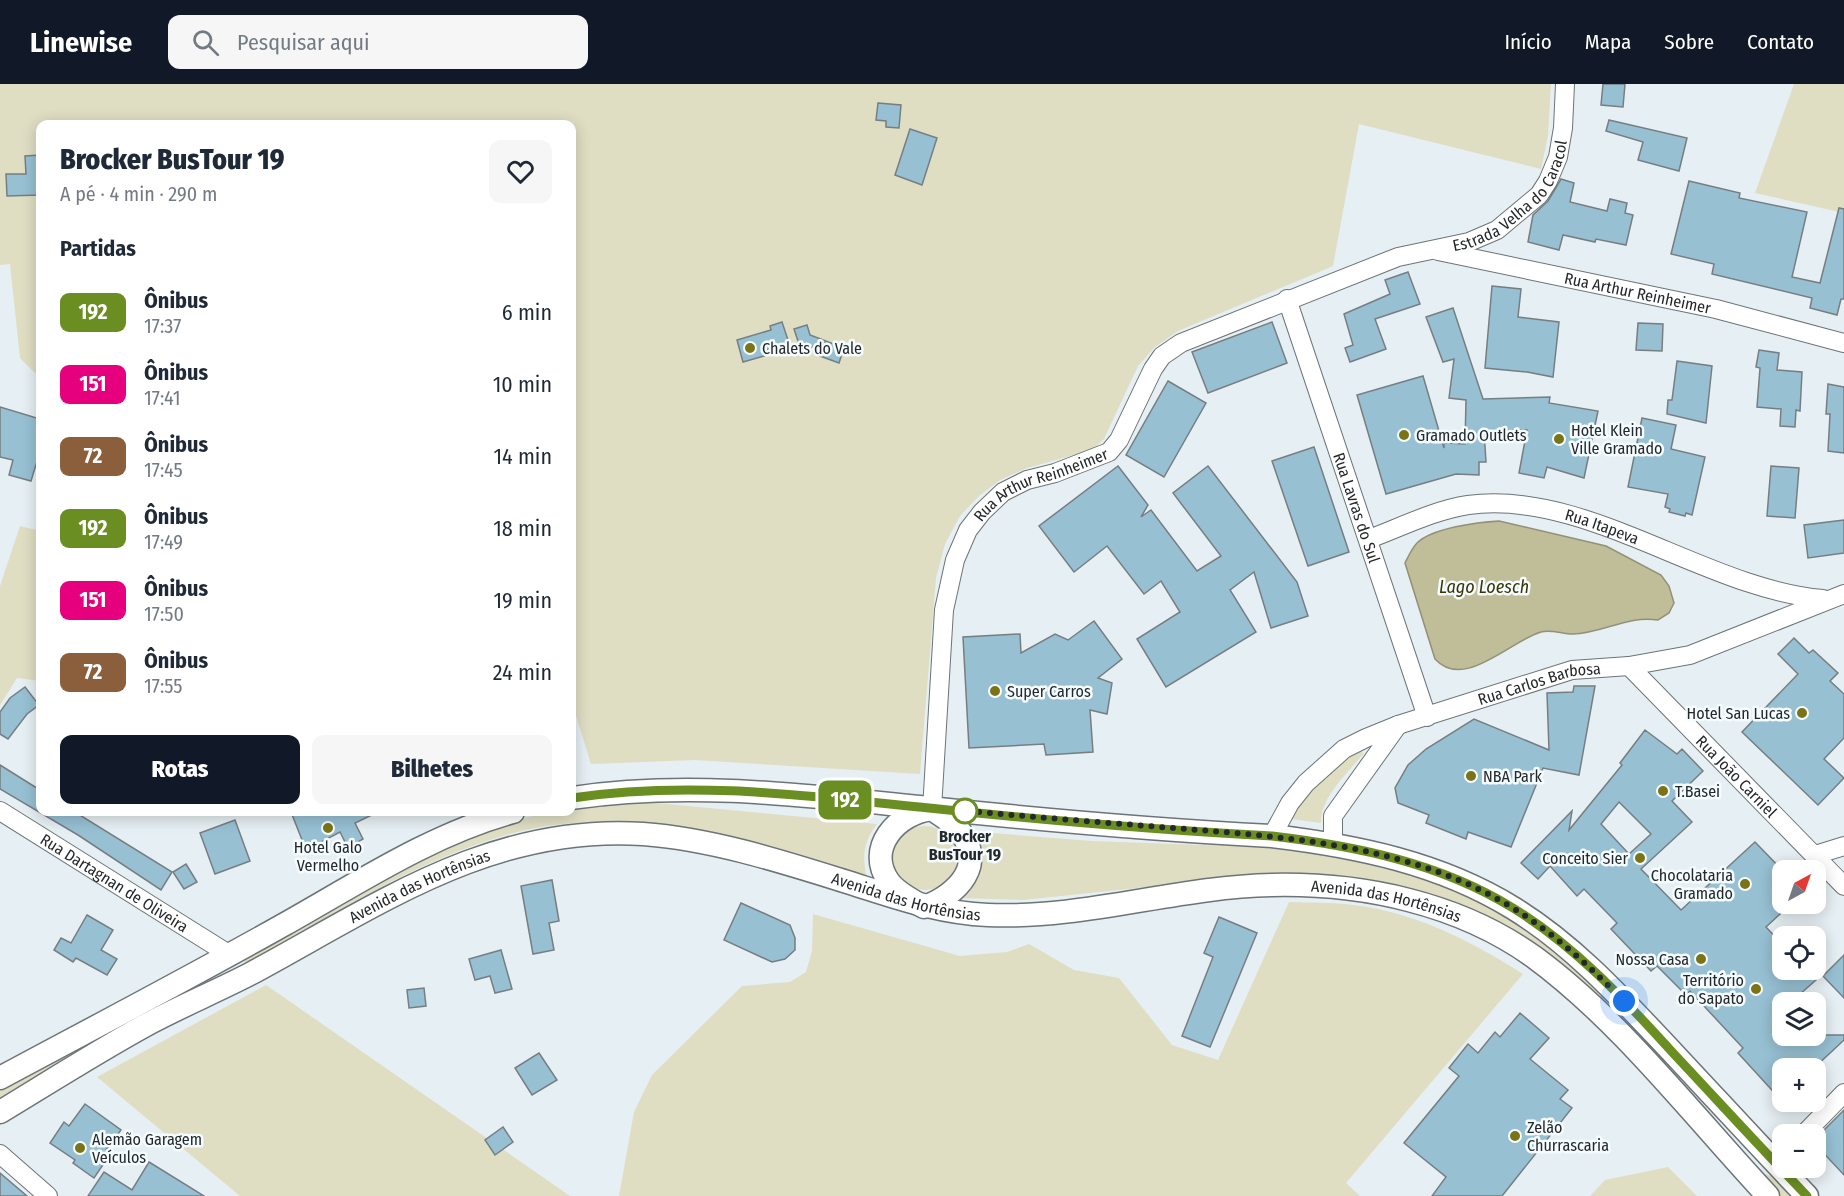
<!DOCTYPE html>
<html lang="pt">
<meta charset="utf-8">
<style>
body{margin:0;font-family:"Fira Sans Condensed",sans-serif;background:#f6f6f7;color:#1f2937;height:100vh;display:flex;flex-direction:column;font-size:22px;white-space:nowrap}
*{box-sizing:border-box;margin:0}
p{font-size:20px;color:#747a83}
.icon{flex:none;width:33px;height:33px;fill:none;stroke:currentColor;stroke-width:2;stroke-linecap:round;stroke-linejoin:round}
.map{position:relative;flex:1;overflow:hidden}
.drawer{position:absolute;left:36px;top:36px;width:540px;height:696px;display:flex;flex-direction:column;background:#fff;border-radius:12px;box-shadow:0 3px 15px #0003}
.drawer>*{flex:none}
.badge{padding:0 12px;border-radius:9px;font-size:21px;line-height:39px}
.needle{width:39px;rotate:40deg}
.fabs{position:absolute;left:1772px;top:776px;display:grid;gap:12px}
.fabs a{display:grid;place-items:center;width:54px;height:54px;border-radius:12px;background:#fff;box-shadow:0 3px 15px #0003;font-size:30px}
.you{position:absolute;width:30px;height:30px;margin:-15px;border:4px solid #fff;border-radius:50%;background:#1a73e8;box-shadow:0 0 0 9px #1a73e833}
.map>.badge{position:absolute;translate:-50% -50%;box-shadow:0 0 0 3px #fff}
h2{padding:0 24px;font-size:22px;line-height:54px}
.round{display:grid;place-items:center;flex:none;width:63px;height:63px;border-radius:12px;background:#f6f6f7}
.head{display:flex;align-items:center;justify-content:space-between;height:102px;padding:0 24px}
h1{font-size:28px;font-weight:800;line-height:45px}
.action{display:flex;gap:12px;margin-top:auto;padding:12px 24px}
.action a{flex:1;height:69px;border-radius:12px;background:#111827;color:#fff;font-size:24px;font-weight:800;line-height:69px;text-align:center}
.action a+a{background:#f6f6f7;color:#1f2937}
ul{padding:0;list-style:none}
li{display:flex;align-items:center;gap:18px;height:72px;padding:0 24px}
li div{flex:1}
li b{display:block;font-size:22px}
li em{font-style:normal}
li .badge{min-width:66px;font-weight:700;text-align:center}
header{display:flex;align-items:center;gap:36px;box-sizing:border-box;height:84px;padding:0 30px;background:#111827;color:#fff}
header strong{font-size:28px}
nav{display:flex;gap:33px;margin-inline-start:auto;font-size:21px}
.search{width:420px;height:54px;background:#f6f6f7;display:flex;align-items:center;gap:15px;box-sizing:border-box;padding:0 21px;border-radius:12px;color:#747a83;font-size:22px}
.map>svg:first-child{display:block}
</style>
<header>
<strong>Linewise</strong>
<div class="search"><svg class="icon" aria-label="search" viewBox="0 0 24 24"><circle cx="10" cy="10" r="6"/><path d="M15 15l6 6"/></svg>Pesquisar aqui</div>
<nav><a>Início</a><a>Mapa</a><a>Sobre</a><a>Contato</a></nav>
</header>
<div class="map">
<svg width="1844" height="1112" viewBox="0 0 1844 1112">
<rect width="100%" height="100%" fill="#e6eff3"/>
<g fill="#dfdec3">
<path d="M0 0H1551L1548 52 1541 85 1359 40 1333 182 1178 247 1155 263 1138 282 1104 355 1092 366 1027 384 1000 396 979 412 960 432 945 460 936 494 920 690 695 676 591 680 572 619V40H40V294L20 274 10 180 0 181Z"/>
<path d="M1794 0H1844V129L1755 109Z"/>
<path d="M20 442 40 447V597L17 594 0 621V502Z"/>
<path d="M1355 665 1364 669C1349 688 1320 713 1321 739L1291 735 1305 712Z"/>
<path d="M646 718 877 740C863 758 862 773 867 795L642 739C610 738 578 737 546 742 436 761 338 828 243 881L250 868C289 847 328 826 367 805 427 772 502 728 572 728V724Z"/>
<circle cx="925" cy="774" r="32"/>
<path d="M967 747 1092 757 1313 765 1427 794 1495 825 1557 868 1590 897 1671 982 1634 953 1567 886 1357 795 1313 790H1271L1023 816 957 814Z"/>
<path d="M1289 818C1310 819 1332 818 1353 821 1415 828 1471 857 1523 890L1346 1099 1360 1112H619L634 1028 652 991 742 902 790 898 806 888 812 867 813 830 960 872 1007 868 1029 860 1074 886 1119 894 1172 961 1218 976Z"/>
<path d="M266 901 570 1112H240L97 993Z"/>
<path d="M126 938 0 1013V1001Z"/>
<path d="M1668 1083 1697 1112H1590L1605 1096Z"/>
<path d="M1760 1089 1775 1093 1793 1112H1781Z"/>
</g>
<path fill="#c0be98" stroke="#929177" stroke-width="1.5" d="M1499 437 1606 462 1661 491 1669 502 1674 519 1669 529 1658 536C1628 531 1603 549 1573 550 1562 550 1551 545 1541 548 1510 557 1464 607 1435 575L1405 479C1408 473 1412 464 1417 459 1432 444 1478 438 1499 437Z"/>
<g fill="#97c0d3" stroke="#777e82" stroke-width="1.5" fill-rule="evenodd">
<path d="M1603 0H1625L1623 23 1601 21Z"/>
<path d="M878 19 901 21 899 44 886 43V37L876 36Z"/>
<path d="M1609 36 1687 54 1679 87 1638 76 1643 58 1606 47Z"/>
<path d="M910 45 937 54 922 101 895 91Z"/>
<path d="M40 71V111L7 112 6 90H26L25 72Z"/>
<path d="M1561 95 1574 99 1570 118 1607 127 1610 115 1627 119 1625 129 1633 131 1626 161 1596 155 1595 158 1563 151 1559 166 1528 158 1533 131 1548 117Z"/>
<path d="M1689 97 1740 109 1739 114 1807 128 1792 193 1820 199 1839 124 1844 125V215H1841L1837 231 1810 224 1812 214 1712 190 1714 180 1671 170Z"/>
<path d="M1408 188 1420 220 1375 235 1386 265 1350 278 1345 264 1353 261 1344 230 1390 210 1385 196Z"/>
<path d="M1492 202 1521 205 1518 233 1559 238 1553 293 1527 288 1485 284Z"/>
<path d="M1453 224 1483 315 1550 313 1549 319 1598 327 1584 394 1547 383 1544 394 1519 389 1527 346 1484 347 1486 378H1479V391L1456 390 1386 410 1357 311 1423 292 1444 364V359L1465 360 1466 316 1449 314 1454 275 1443 278 1426 233Z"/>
<path d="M782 238 789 259 763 267 764 272 743 278 737 256 771 246 770 242Z"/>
<path d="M1272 238 1287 279 1208 309 1192 268Z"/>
<path d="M1638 239 1663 240 1662 267 1636 266Z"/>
<path d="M807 241 810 251 844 264 839 279 820 272 825 259 801 266 794 245Z"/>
<path d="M1759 266 1779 269 1777 286 1802 288 1800 327 1796 326 1795 343 1780 342 1781 325 1757 323 1760 284 1756 283Z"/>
<path d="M1677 277 1712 282 1706 339 1667 330 1668 316H1672Z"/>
<path d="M1168 297 1206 319 1164 393 1126 371Z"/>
<path d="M1828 300 1844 303V369L1828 367 1830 330H1826Z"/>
<path d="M0 323 40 335V375L38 374 31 397 9 391 13 376 0 373Z"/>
<path d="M1642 334 1676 341 1671 365 1705 373 1692 431 1686 429 1685 432 1669 428 1670 425 1665 423 1668 410 1628 403Z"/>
<path d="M1314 363 1349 468 1308 482 1272 377Z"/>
<path d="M1118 382 1148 421 1141 433 1151 426 1197 487 1221 472 1173 409 1208 382 1297 498 1308 532 1271 544 1254 488 1230 506 1256 548 1166 603 1137 555 1180 528 1161 497 1144 510 1107 462 1074 488 1039 442Z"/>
<path d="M1771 382 1799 384 1795 434 1767 432Z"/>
<path d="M1844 436V469L1808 474 1804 441Z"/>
<path d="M1094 537 1122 575 1098 594 1112 599 1107 630 1090 626 1093 668 1046 671 1044 660 969 664 963 553 1020 550 1021 569 1055 550 1068 556Z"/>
<path d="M1794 554 1809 569 1813 566 1838 589 1830 597 1844 610V654L1824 675 1844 694 1818 721 1742 648 1798 590 1778 570Z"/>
<path d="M1574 602H1595L1579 691 1543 684 1511 763 1468 748 1466 755 1426 739 1429 731 1398 719 1395 704 1408 681 1426 665 1474 635 1549 666 1547 609 1573 608Z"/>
<path d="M25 603 39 621 27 630 8 655 0 650V628L10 614Z"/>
<path d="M1645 646 1677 670 1682 665 1703 687 1672 717 1692 738 1641 785 1681 826 1755 758 1782 786V819H1792L1766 843 1782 860V885H1806L1816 896 1791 918H1782V951H1844V956L1814 984H1782V1017L1738 969 1743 964 1690 907 1686 911 1657 882 1651 887 1611 845 1617 839 1584 805 1577 812 1550 782 1538 795 1521 779 1572 727 1569 746 1622 681 1620 679ZM1619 718 1651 750 1629 770 1601 740Z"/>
<path d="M0 681 40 706V728H75L172 788 161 806 78 751 0 705Z"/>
<path d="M291 728H378L355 739 363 755 348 764 340 748 306 766Z"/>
<path d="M235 736 250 777 215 790 200 749Z"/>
<path d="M186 780 197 798 184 805 173 788Z"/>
<path d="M552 796 559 837 549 839 554 866 533 870 521 802Z"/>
<path d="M741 819 790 841 795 854V866L785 875 772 878 724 856Z"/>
<path d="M87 831 113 846 101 866 117 875 107 891 76 874 73 878 54 866 61 854 71 859Z"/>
<path d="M1219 833 1257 849 1210 963 1182 952 1213 873 1204 869Z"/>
<path d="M501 866 512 905 495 909 490 892 475 896 469 875Z"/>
<path d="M1844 871V914L1823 892Z"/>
<path d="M424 904 426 922 409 924 407 906Z"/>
<path d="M1520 929 1549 954 1530 975 1568 1006 1560 1015 1572 1024 1502 1112H1432L1446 1093 1404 1059 1459 992 1449 984 1468 960 1478 969 1495 948 1500 953Z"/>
<path d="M539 969 557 996 532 1011 515 984Z"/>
<path d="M85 1020 121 1046 106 1066 111 1069 94 1094 73 1079 75 1076 50 1059 64 1038 69 1042Z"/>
<path d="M1844 1026V1091L1815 1060V1055Z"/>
<path d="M503 1043 513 1058 495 1071 485 1056Z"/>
<path d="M149 1078 204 1112H88L104 1088 132 1106Z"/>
<path d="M0 1089 27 1112H0Z"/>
</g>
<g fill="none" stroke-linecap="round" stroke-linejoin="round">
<defs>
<g id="minor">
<path id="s1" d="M1438 167 1716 225 1844 259"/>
<path id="s2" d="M1287 215 1427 633"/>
<path id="s3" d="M1369 455C1401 443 1435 426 1468 421 1587 405 1705 505 1823 515"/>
<path id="s4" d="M1629 582 1844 802"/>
<path id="s5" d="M932 725 944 526 955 476 968 446 982 428 1003 408 1027 396 1055 389 1109 368 1119 356 1153 285 1162 272 1181 259 1398 173 1469 158 1497 146 1539 111 1548 97 1558 73 1563 44 1565 0"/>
<path id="s6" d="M0 727 230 871"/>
<path id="s7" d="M1272 752 1290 719 1306 699 1344 665 1366 654 1398 641 1572 586 1629 582 1690 571 1844 510"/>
<path d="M1333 759V732L1398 641"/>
<path d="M1815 771 1844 762"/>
<path d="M1804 1050 1844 1009"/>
<path d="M0 1070 48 1112"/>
</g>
<g id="major">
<path d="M572 714C690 696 810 712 929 724 1043 736 1158 746 1272 752 1356 762 1440 779 1513 824 1575 862 1624 917 1674 970 1718 1017 1762 1065 1807 1112"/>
<path d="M932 725C940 731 951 737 958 745 988 779 958 811 924 823 912 816 897 809 889 798 865 764 897 729 932 725Z"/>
<path d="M0 994C95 943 191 893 285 840 358 799 432 750 513 728"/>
<path id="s8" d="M0 1028C48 999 95 969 144 942 179 923 215 908 250 890 378 821 491 740 643 750 711 755 780 777 844 797 892 812 937 829 988 831 1085 835 1176 803 1272 801 1362 799 1459 819 1534 873 1620 936 1695 1034 1768 1112"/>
</g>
</defs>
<use href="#minor" stroke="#6c7477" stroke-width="20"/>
<use href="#major" stroke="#6c7477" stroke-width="25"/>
<use href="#minor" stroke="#fff" stroke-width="18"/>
<use href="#major" stroke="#fff" stroke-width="22"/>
</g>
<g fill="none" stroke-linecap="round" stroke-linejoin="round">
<defs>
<path id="line" d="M572 714C690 696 810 712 929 724 1042 736 1158 746 1272 752 1356 762 1440 779 1513 824 1575 862 1625 916 1674 970 1718 1017 1762 1065 1807 1112"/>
</defs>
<use href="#line" stroke="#fff" stroke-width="14"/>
<use href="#line" stroke="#6b8e23" stroke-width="9"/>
<path stroke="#25282a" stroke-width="6" stroke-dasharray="0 10.8" d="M965 727 956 726C1032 733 1109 739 1186 745 1299 754 1414 763 1513 824 1555 850 1590 883 1624 917"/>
</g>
<g fill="#7b7417" stroke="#f5fcff" stroke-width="2">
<circle cx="750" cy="264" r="6"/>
<circle cx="1404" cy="351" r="6"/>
<circle cx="1559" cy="355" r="6"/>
<circle cx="995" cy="607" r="6"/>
<circle cx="1802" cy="629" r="6"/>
<circle cx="1471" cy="692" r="6"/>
<circle cx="1663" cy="707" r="6"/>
<circle cx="328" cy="744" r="6"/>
<circle cx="1640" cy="774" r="6"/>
<circle cx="1745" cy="800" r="6"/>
<circle cx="1701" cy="875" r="6"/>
<circle cx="1756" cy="905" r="6"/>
<circle cx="1515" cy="1052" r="6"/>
<circle cx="80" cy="1064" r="6"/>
</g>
<circle fill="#fff" stroke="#6b8e23" stroke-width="3" cx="965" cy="727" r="12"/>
<g text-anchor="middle" stroke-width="5" stroke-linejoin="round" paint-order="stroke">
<g font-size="16" fill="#25282a" stroke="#f5fcff">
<text dy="6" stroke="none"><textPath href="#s5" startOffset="952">Estrada Velha do Caracol</textPath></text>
<text dy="6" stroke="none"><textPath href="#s1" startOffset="204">Rua Arthur Reinheimer</textPath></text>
<text dy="6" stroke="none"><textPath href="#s5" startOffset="372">Rua Arthur Reinheimer</textPath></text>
<text dy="6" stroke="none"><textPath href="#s2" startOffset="220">Rua Lavras do Sul</textPath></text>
<text dy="6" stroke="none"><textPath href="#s3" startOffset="242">Rua Itapeva</textPath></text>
<text dy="6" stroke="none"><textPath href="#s7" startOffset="321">Rua Carlos Barbosa</textPath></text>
<text dy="6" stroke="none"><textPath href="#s4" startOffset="154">Rua João Carniel</textPath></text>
<text dy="6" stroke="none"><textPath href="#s6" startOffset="135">Rua Dartagnan de Oliveira</textPath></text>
<text dy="6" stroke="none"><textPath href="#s8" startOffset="477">Avenida das Hortênsias</textPath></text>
<text dy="6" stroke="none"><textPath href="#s8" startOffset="981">Avenida das Hortênsias</textPath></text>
<text dy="6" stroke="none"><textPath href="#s8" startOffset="1467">Avenida das Hortênsias</textPath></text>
</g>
<g font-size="16" fill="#25282a" stroke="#f5fcff" text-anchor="start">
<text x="762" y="270">Chalets do Vale</text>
<text x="1571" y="352">Hotel Klein<tspan x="1571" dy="18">Ville Gramado</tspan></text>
<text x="1416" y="357">Gramado Outlets</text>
<text x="1007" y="613">Super Carros</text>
<text x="1790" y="635" text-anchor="end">Hotel San Lucas</text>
<text x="1483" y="698">NBA Park</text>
<text x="1675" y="713">T.Basei</text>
<text x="328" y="769" text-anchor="middle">Hotel Galo<tspan x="328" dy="18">Vermelho</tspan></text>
<text x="1628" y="780" text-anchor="end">Conceito Sier</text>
<text x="1733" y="797" text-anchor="end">Chocolataria<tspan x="1733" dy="18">Gramado</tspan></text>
<text x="1689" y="881" text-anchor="end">Nossa Casa</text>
<text x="1744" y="902" text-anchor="end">Território<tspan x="1744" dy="18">do Sapato</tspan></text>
<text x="1527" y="1049">Zelão<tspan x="1527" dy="18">Churrascaria</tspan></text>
<text x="92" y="1061">Alemão Garagem<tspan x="92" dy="18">Veículos</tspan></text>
</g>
<g font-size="16" font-weight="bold" fill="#25282a" stroke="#f5fcff">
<text x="965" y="758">Brocker<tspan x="965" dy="18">BusTour 19</tspan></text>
</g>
<g font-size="18" font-style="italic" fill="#383403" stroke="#f5fcff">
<text x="1484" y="509">Lago Loesch</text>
</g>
</g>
</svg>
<div class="fabs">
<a><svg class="needle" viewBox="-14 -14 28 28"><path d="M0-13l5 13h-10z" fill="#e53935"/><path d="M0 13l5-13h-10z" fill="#747a83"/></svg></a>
<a><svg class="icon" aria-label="locate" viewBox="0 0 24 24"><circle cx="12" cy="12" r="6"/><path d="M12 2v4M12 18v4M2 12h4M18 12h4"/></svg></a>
<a><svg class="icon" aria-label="layers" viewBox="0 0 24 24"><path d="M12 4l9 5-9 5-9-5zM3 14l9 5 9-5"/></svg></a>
<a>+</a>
<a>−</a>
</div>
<div class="you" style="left:1624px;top:917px"></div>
<b class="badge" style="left:845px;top:716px;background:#6b8e23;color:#fff">192</b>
<section class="drawer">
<div class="head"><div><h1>Brocker BusTour 19</h1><p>A pé · 4 min · 290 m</p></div><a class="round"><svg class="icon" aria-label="heart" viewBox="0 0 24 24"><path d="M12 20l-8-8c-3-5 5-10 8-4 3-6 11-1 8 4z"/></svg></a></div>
<h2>Partidas</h2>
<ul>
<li><span class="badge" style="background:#6b8e23;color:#fff">192</span><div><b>Ônibus</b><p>17:37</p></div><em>6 min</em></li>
<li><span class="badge" style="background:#e6007e;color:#fff">151</span><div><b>Ônibus</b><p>17:41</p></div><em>10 min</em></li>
<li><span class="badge" style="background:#8b5e3c;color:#fff">72</span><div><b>Ônibus</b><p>17:45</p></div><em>14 min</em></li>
<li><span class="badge" style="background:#6b8e23;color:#fff">192</span><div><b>Ônibus</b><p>17:49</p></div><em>18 min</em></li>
<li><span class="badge" style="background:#e6007e;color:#fff">151</span><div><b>Ônibus</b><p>17:50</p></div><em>19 min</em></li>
<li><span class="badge" style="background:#8b5e3c;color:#fff">72</span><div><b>Ônibus</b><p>17:55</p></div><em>24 min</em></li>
</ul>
<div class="action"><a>Rotas</a><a>Bilhetes</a></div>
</section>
</div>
